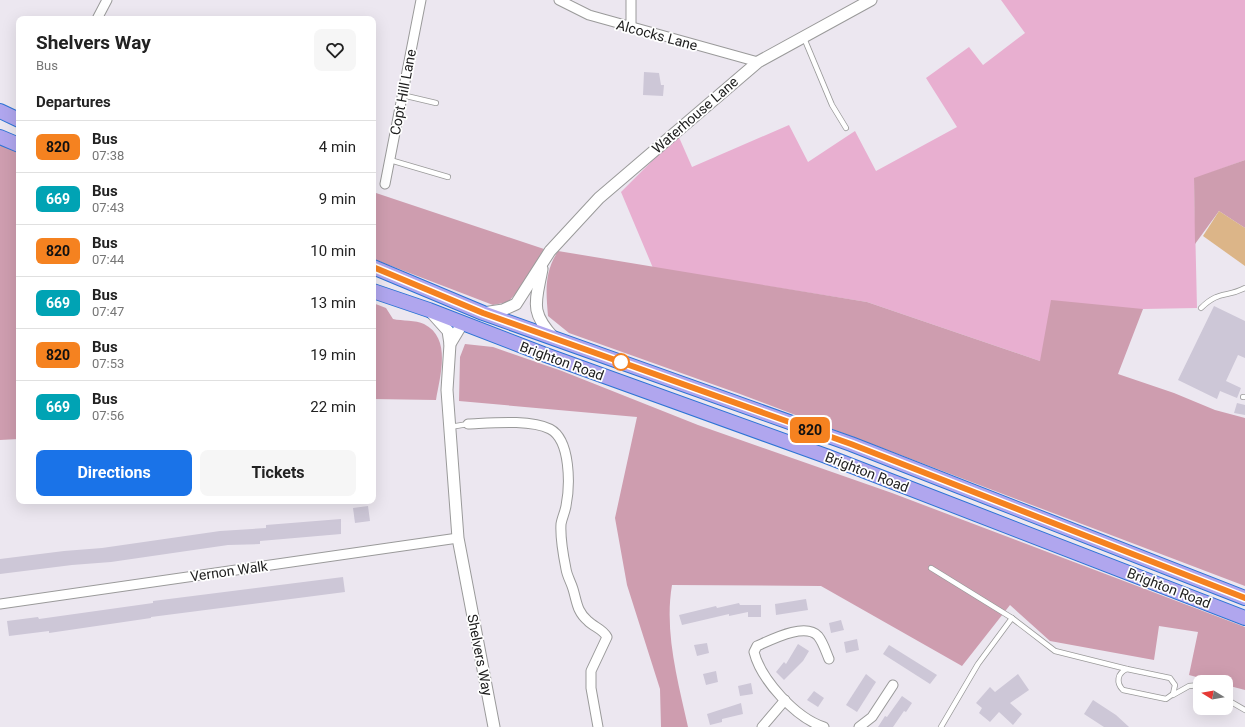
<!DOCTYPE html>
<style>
body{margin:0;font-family:Roboto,sans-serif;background:#f6f6f6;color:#222;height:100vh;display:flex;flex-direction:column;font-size:15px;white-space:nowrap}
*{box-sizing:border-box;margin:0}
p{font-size:13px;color:#767676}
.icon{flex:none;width:22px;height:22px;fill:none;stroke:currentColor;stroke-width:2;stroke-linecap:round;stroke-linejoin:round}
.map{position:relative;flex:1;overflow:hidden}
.drawer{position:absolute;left:16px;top:16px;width:360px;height:488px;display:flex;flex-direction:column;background:#fff;border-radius:8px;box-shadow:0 4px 16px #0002}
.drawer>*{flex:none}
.badge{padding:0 8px;border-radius:6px;font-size:14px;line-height:26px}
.needle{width:26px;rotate:281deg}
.controls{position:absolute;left:1193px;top:675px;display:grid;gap:8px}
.controls a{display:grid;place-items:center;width:40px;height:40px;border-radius:8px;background:#fff;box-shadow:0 4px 16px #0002;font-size:20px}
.map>.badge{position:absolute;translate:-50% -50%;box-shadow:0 0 0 2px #fff}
h2{padding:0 20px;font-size:15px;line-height:36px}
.round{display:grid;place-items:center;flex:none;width:42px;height:42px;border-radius:8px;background:#f6f6f6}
.summary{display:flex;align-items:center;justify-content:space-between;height:68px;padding:0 20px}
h1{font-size:19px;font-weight:700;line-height:30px}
.cta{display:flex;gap:8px;margin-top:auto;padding:8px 20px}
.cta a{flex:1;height:46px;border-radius:8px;background:#1a73e8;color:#fff;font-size:16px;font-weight:700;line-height:46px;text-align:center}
.cta a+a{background:#f6f6f6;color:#222}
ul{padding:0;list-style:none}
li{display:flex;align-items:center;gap:12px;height:52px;padding:0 20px;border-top:1px solid #e0e0e0}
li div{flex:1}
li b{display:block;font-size:15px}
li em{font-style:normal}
li .badge{min-width:44px;font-weight:700;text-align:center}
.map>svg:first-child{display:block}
</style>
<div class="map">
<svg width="1245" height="727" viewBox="0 0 1245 727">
<rect width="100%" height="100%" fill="#ece7f0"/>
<path fill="#e8afd0" d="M1001 0H1245V160L1194 179 1197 308 1143 309 1040 361 867 302 653 268 621 192 678 135 692 167 789 125 808 162 855 131 876 171 957 127 926 78 969 47 983 65 1025 33Z"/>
<g fill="#ce9daf">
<path d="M0 142 19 151V439L0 440Z"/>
<path d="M1245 160V228L1219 211 1195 244 1194 178Z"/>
<path d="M373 192 544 249 521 288 508 302 493 305 373 259Z"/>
<path d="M558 251 867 302 1040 361 1051 300 1143 309 1118 374 1174 393 1215 410 1245 418V586L740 394 569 333 548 316C546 291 544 273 558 251Z"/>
<path d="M373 303 386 308 393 319C402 321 416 320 424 324 452 338 440 376 436 400L373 399Z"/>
<path d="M465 344 493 347 562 371 698 425 892 493 1245 627V690L1226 685V682H1215L1189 675 1198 632 1159 626 1154 660 1050 641 1010 605 962 666 821 586 672 585C664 632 678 681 688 727H661L660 689 627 585 615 518 637 417 459 401 460 357Z"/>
</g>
<path fill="#dcb588" d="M1219 211 1245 228V266L1203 236Z"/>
<g fill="#cdc7d7">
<path d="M644 72 659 73 661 85H664L663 96 643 95Z"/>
<path d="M1214 306 1245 321V358L1238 355 1226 381 1241 388 1237 398 1220 391 1217 399 1178 380Z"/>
<path d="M1237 403 1245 405V415L1234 413Z"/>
<path d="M368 506 370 521 355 523 353 508Z"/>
<path d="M341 519V534L260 541V544L228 545 111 562 72 565 0 574V559L64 551 102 548 220 531 266 528V525Z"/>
<path d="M343 577 345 592 151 617V618L49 633V631L9 636 7 621 38 617 39 619 153 603V601Z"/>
<path d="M806 599 808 610 776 615 775 604Z"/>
<path d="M739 603 740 605H761V617H748V612L729 616V614L682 625 679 615 716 606 717 608Z"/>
<path d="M841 620 844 630 831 633 829 623Z"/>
<path d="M857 639 859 650 846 653 844 642Z"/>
<path d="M707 643 709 653 697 656 694 645Z"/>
<path d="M798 644 809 651 803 661 784 680 776 672 784 662 786 664Z"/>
<path d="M889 645 937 675 930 684 883 654Z"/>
<path d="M716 671 718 682 706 685 703 674Z"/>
<path d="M866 674 876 682 857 712 846 705Z"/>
<path d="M1018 674 1029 690 1010 703 1022 714 1013 725 999 712 990 722 979 713 982 708 976 703 990 687 995 692Z"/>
<path d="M751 683 753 694 740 696 738 686Z"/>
<path d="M814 691 824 698 818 707 807 700Z"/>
<path d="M902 696 912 703 906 712 904 711 893 727H878L885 716 887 717Z"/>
<path d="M1093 700 1116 715 1129 727H1104L1084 714Z"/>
<path d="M741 703 743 714 722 719V722L710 725 707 714Z"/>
</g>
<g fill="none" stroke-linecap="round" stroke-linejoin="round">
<defs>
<g id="service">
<path d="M804 38 832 105 846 128"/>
<path d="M402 95 436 103"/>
<path d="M390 160 448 177"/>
<path d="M1201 308C1219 290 1226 298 1245 288"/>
<path d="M1243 397H1245"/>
<path d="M450 427 468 424"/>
<path d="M931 568 1012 618 1055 651 1127 669"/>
<path d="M1127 669 1170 678 1175 685 1173 694 1166 699 1123 690C1116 683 1117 673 1127 669Z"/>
<path d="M1173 695 1189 686 1200 685"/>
<path d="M1226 699 1245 710"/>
<path d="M941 727 978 664 1012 618"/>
</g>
<g id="minor">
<path d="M559 0 589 15 758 62"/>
<path d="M631 0V28"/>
<path d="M97 19 107 0"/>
<path d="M385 184 421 0"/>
<path d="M468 424C491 423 530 419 550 429 571 440 570 486 566 506 565 512 562 518 561 524 560 539 563 554 566 569 567 576 571 582 573 589 577 602 577 612 588 621 594 627 603 629 607 637L591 671V688L598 727"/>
<path d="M0 604 458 538"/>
<path d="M762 727 785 700"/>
<path d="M824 727C796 718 761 680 754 652L757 646C771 640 805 622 818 636 823 642 826 652 829 659"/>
<path d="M859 727 872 717 893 685"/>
</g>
<g id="tertiary">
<path d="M542 269C536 302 529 311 554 338"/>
<path d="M430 311 448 331 450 344"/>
<path d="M483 313 503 310 516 304 550 251 599 198 758 62 871 0"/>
<path d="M462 324 450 344 447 390 458 538 494 727"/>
</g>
<g id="trunk">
<path d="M0 111 19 120"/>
<path d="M0 137 19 145"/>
<path d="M373 267 483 313 851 444 1245 598"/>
<path d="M373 291 429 310 543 354 826 456 1245 618"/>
</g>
</defs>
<use href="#service" stroke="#9a9a9a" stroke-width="6"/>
<use href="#minor" stroke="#9a9a9a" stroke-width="11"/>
<use href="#tertiary" stroke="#9a9a9a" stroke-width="13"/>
<use href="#trunk" stroke="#2d74d5" stroke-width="16"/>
<use href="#service" stroke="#fff" stroke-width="4.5"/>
<use href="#minor" stroke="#fff" stroke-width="9"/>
<use href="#tertiary" stroke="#fff" stroke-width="11"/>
<use href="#trunk" stroke="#b0a6ee" stroke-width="14"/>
</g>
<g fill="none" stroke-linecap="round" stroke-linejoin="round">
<defs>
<path id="line" d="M373 267 483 313 851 444 1245 598"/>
</defs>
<use href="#line" stroke="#fff" stroke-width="9"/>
<use href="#line" stroke="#f58220" stroke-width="6"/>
</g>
<circle fill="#fff" stroke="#f58220" stroke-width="2" cx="621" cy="362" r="8"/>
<g text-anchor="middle" stroke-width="3.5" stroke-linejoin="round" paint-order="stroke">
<g font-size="14" fill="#202020" stroke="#fff">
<text transform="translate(657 35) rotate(15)" y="5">Alcocks Lane</text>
<text transform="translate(403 92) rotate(-79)" y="5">Copt Hill Lane</text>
<text transform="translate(695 115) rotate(-41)" y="5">Waterhouse Lane</text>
<text transform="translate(562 361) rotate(20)" y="5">Brighton Road</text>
<text transform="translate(867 472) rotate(21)" y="5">Brighton Road</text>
<text transform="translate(229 571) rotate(-8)" y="5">Vernon Walk</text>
<text transform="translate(1169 588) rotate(21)" y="5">Brighton Road</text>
<text transform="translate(480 655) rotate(79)" y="5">Shelvers Way</text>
</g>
</g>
</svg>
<div class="controls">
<a><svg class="needle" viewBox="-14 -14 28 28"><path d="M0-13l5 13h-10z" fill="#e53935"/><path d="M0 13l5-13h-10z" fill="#767676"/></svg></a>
</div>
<b class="badge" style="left:810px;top:430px;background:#f58220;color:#111">820</b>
<section class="drawer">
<div class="summary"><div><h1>Shelvers Way</h1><p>Bus</p></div><a class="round"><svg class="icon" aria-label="heart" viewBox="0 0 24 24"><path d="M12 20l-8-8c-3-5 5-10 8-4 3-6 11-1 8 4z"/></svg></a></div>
<h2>Departures</h2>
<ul>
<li><span class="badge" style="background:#f58220;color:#111">820</span><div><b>Bus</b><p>07:38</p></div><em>4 min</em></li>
<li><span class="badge" style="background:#00a3b4;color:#fff">669</span><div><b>Bus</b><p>07:43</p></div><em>9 min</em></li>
<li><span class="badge" style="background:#f58220;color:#111">820</span><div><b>Bus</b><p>07:44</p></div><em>10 min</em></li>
<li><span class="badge" style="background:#00a3b4;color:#fff">669</span><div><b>Bus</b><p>07:47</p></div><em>13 min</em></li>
<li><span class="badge" style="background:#f58220;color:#111">820</span><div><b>Bus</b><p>07:53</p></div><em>19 min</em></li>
<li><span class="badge" style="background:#00a3b4;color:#fff">669</span><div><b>Bus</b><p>07:56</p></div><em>22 min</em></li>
</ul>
<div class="cta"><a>Directions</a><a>Tickets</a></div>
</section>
</div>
